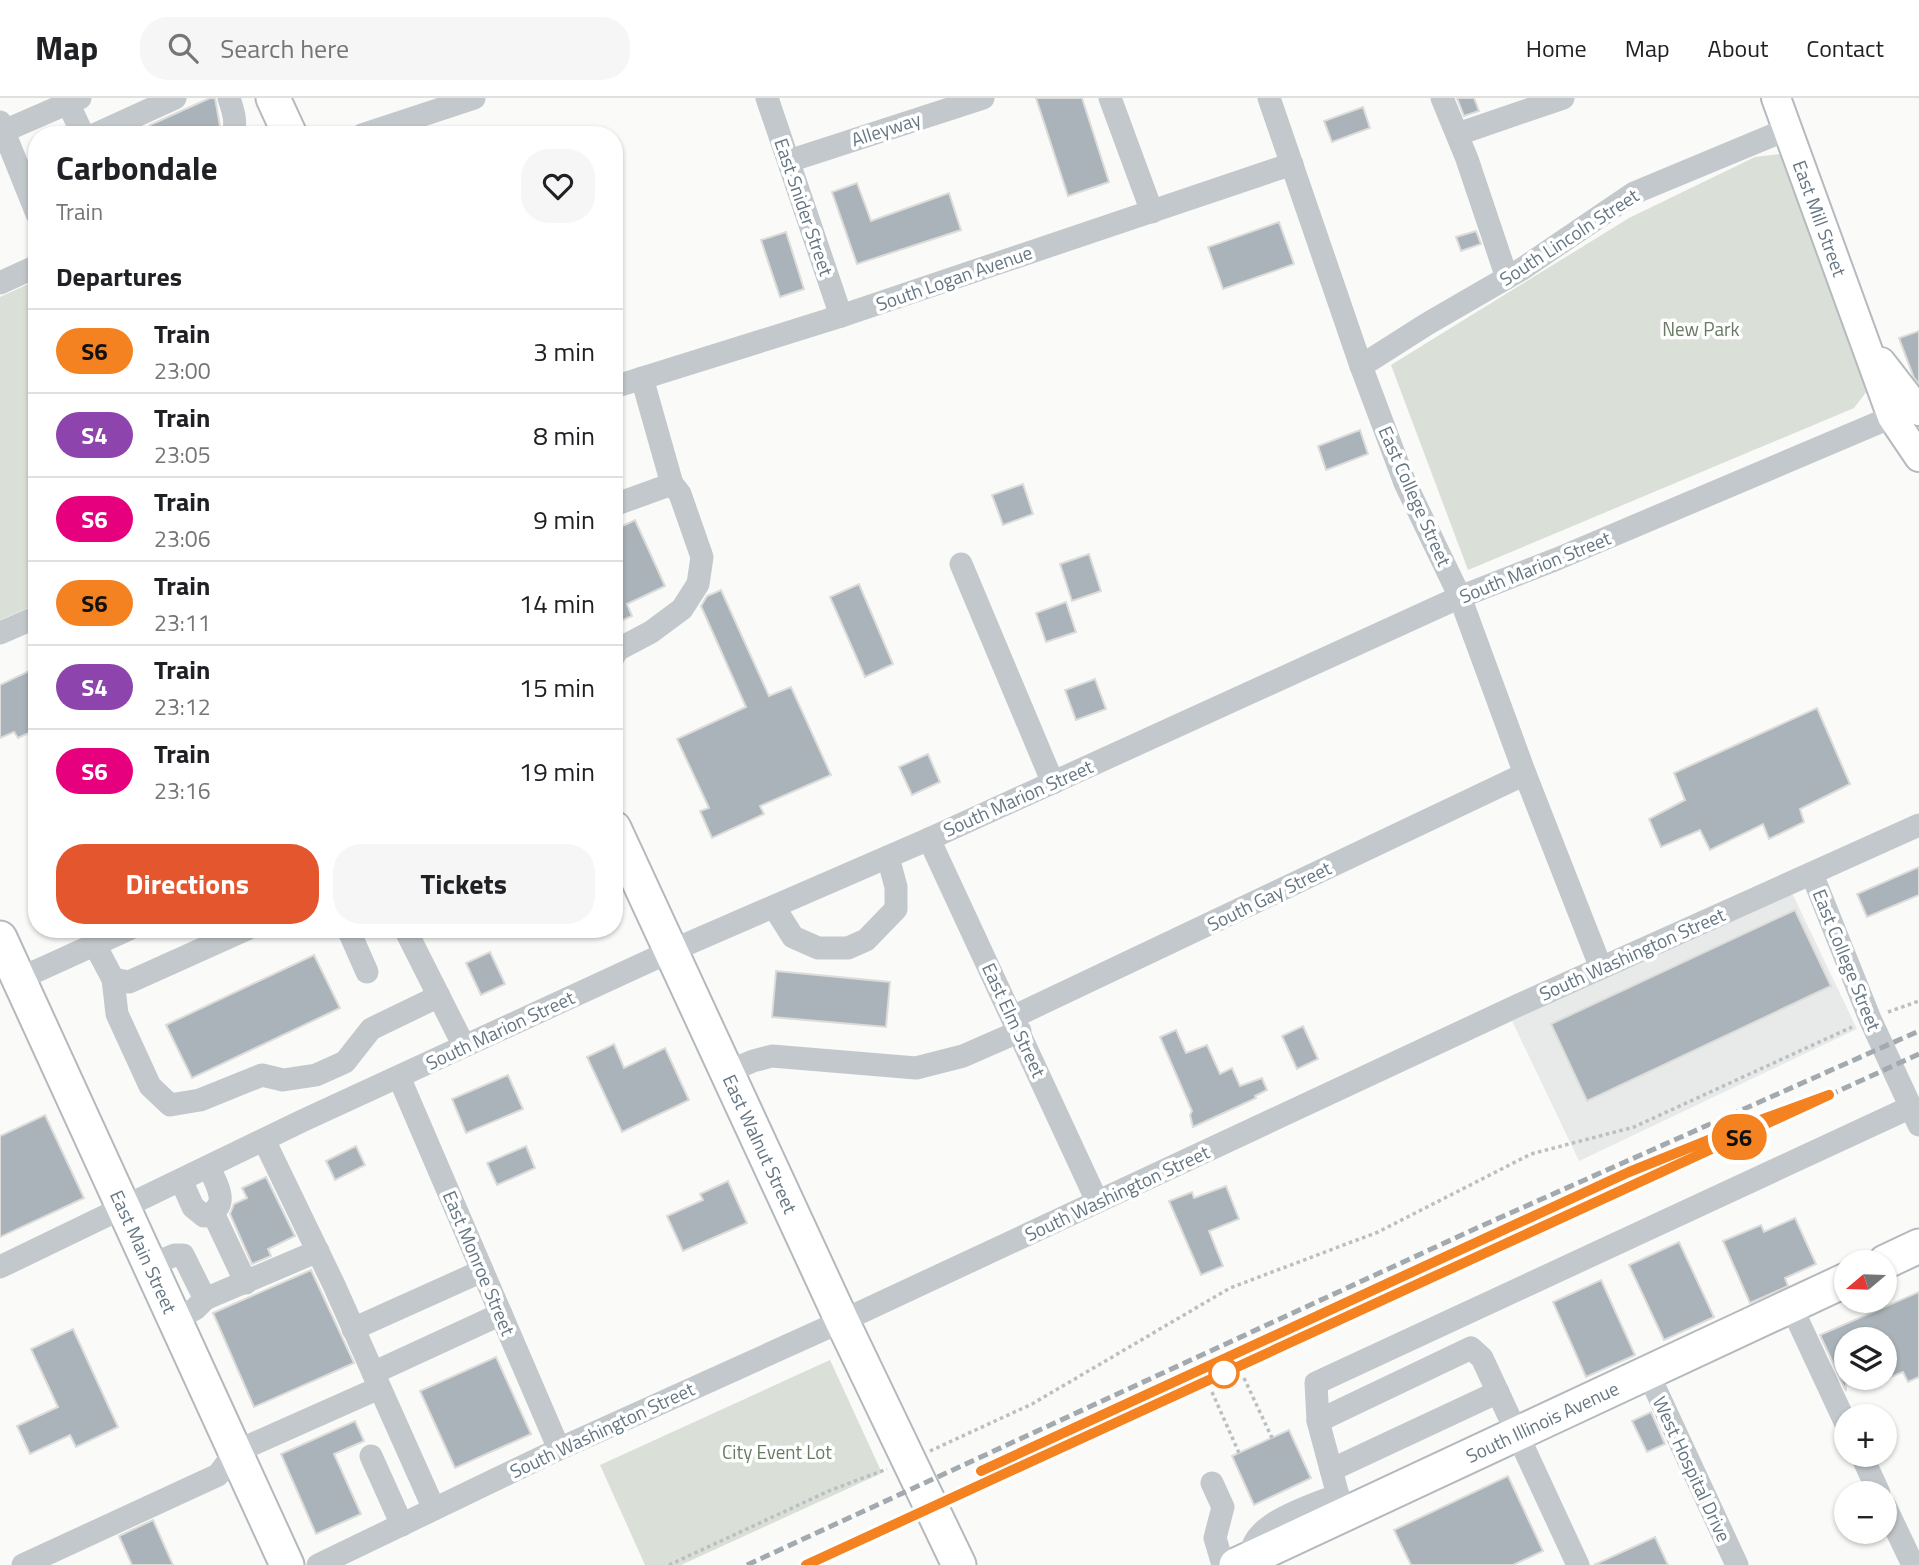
<!DOCTYPE html>
<meta charset="utf-8">
<style>
body{margin:0;font-family:"Titillium Web",sans-serif;background:#f6f6f6;color:#202124;height:100vh;display:flex;flex-direction:column;font-size:26px;white-space:nowrap}
*{box-sizing:border-box;margin:0}
p{font-size:23px;color:#757577}
.icon{flex:none;width:38px;height:38px;fill:none;stroke:currentColor;stroke-width:2;stroke-linecap:round;stroke-linejoin:round}
.map{position:relative;flex:1;overflow:hidden}
.details{position:absolute;left:28px;top:28px;width:595px;height:812px;display:flex;flex-direction:column;background:#fff;border-radius:28px;box-shadow:0 2px 5px #0004}
.details>*{flex:none}
.badge{padding:0 14px;border-radius:23px;font-size:24px;line-height:46px}
.needle{width:46px;rotate:251deg}
.buttons{position:absolute;left:1834px;top:1152px;display:grid;gap:14px}
.buttons a{display:grid;place-items:center;width:63px;height:63px;border-radius:50%;background:#fff;box-shadow:0 2px 5px #0004;font-size:35px}
.map>.badge{position:absolute;translate:-50% -50%;box-shadow:0 0 0 4px #fff}
h2{padding:0 28px;font-size:26px;line-height:63px}
.round{display:grid;place-items:center;flex:none;width:74px;height:74px;border-radius:28px;background:#f6f6f6}
.summary{display:flex;align-items:center;justify-content:space-between;height:119px;padding:0 28px}
h1{font-size:33px;font-weight:700;line-height:52px}
.primary-button{display:flex;gap:14px;margin-top:auto;padding:14px 28px}
.primary-button a{flex:1;height:80px;border-radius:28px;background:#e4572e;color:#fff;font-size:28px;font-weight:700;line-height:80px;text-align:center}
.primary-button a+a{background:#f6f6f6;color:#202124}
ul{padding:0;list-style:none}
li{display:flex;align-items:center;gap:21px;height:84px;padding:0 28px;border-top:2px solid #e0e0e0}
li div{flex:1}
li b{display:block;font-size:26px}
li em{font-style:normal}
li .badge{min-width:77px;font-weight:700;text-align:center}
header{display:flex;align-items:center;gap:42px;box-sizing:border-box;height:98px;padding:0 35px;background:#fff;border-bottom:2px solid #e0e0e0}
header strong{font-size:33px}
nav{display:flex;gap:38px;margin-inline-start:auto;font-size:24px}
.search{width:490px;height:63px;background:#f6f6f6;display:flex;align-items:center;gap:18px;box-sizing:border-box;padding:0 24px;border-radius:28px;color:#757577;font-size:26px}
.map>svg:first-child{display:block}
</style>
<header>
<strong>Map</strong>
<div class="search"><svg class="icon" aria-label="search" viewBox="0 0 24 24"><circle cx="10" cy="10" r="6"/><path d="M15 15l6 6"/></svg>Search here</div>
<nav><a>Home</a><a>Map</a><a>About</a><a>Contact</a></nav>
</header>
<div class="map">
<svg width="1919" height="1467" viewBox="0 0 1919 1467">
<rect width="100%" height="100%" fill="#fafaf8"/>
<path fill="#e8e9e9" d="M1792 795 1857 931 1579 1063 1512 923Z"/>
<g fill="#dadfd7">
<path d="M1781 56 1867 293 1854 310 1468 472 1391 267 1629 120 1755 59Z"/>
<path d="M37 182V506L0 522V199Z"/>
<path d="M830 1262 882 1375 681 1467H645L600 1367Z"/>
</g>
<g fill="#aab3b9" stroke="#dcdcda" stroke-width="2">
<path d="M210 0H215L220 28 200 37H155L150 27Z"/>
<path d="M1036 0H1082L1109 84 1068 98Z"/>
<path d="M1457 0H1474L1479 13 1464 18Z"/>
<path d="M1363 9 1370 30 1332 44 1324 23Z"/>
<path d="M857 85 871 123 949 95 961 132 857 166 832 94Z"/>
<path d="M1279 124 1294 166 1223 191 1208 149Z"/>
<path d="M1476 133 1481 146 1461 153 1456 139Z"/>
<path d="M786 134 804 191 780 199 761 142Z"/>
<path d="M1919 233V286L1914 280 1899 240Z"/>
<path d="M1360 332 1368 356 1326 372 1318 348Z"/>
<path d="M1023 386 1033 416 1003 427 992 397Z"/>
<path d="M635 422 665 488 627 506 632 518 614 526V432Z"/>
<path d="M1089 456 1101 493 1072 503 1060 466Z"/>
<path d="M859 486 893 566 865 579 830 499Z"/>
<path d="M721 492 769 598 791 589 831 677 760 708 764 716 712 740 700 713 709 710 677 641 746 609 701 508 707 498Z"/>
<path d="M1066 504 1076 534 1046 544 1036 515Z"/>
<path d="M37 569V631L18 640 14 634 0 640V587Z"/>
<path d="M1095 581 1106 611 1076 622 1065 592Z"/>
<path d="M1817 610 1850 686 1800 711 1804 724 1769 741 1763 726 1710 752 1700 732 1661 749 1649 721 1685 702 1674 675Z"/>
<path d="M928 656 940 684 912 697 899 669Z"/>
<path d="M1919 769V797L1867 819 1857 796Z"/>
<path d="M1795 812 1831 888 1587 1003 1551 926Z"/>
<path d="M490 854 505 886 481 897 466 865Z"/>
<path d="M314 857 340 910 192 980 166 927Z"/>
<path d="M776 873 890 884 886 929 772 919Z"/>
<path d="M1303 928 1318 961 1297 971 1282 938Z"/>
<path d="M1176 932 1186 955 1207 947 1220 976 1232 970 1240 988 1262 980 1267 992 1255 998 1256 1000 1193 1029 1190 1017 1192 1013 1160 939Z"/>
<path d="M614 946 624 970 665 950 689 1002 622 1034 587 959Z"/>
<path d="M508 977 523 1011 466 1035 452 1001Z"/>
<path d="M45 1017 84 1100 0 1139V1038Z"/>
<path d="M356 1048 365 1067 335 1082 326 1063Z"/>
<path d="M526 1048 535 1070 497 1087 487 1065Z"/>
<path d="M266 1079 295 1138 268 1151 271 1158 252 1166 230 1116 234 1106 247 1100 242 1090Z"/>
<path d="M728 1083 747 1125 683 1153 667 1118 703 1102 700 1096Z"/>
<path d="M1226 1088 1239 1121 1209 1133 1223 1168 1201 1177 1169 1103 1192 1094 1194 1100Z"/>
<path d="M1795 1120 1816 1166 1785 1180 1788 1188 1750 1205 1723 1143 1761 1127 1764 1134Z"/>
<path d="M1679 1144 1714 1219 1664 1242 1629 1167Z"/>
<path d="M311 1172 354 1265 254 1309 213 1215Z"/>
<path d="M1601 1182 1635 1257 1586 1279 1553 1204Z"/>
<path d="M1919 1194V1279L1908 1284 1903 1274 1888 1280 1885 1272V1241H1846V1293L1820 1237Z"/>
<path d="M73 1231 118 1329 76 1349 70 1337 30 1356 17 1328 58 1309 31 1251Z"/>
<path d="M496 1259 531 1336 455 1370 420 1293Z"/>
<path d="M1651 1314 1665 1346 1647 1354 1632 1323Z"/>
<path d="M355 1323 364 1343 334 1356 361 1416 316 1436 281 1356Z"/>
<path d="M1289 1332 1311 1380 1254 1407 1232 1358Z"/>
<path d="M1508 1378 1543 1453 1513 1467H1411L1394 1432Z"/>
<path d="M153 1422 173 1467H132L119 1438Z"/>
<path d="M1655 1439 1668 1467H1594Z"/>
</g>
<g fill="none" stroke-linecap="round" stroke-linejoin="round">
<defs>
<g id="major">
<path id="s1" d="M1776 0 1892 319 1919 359"/>
<path d="M1881 264 1919 313"/>
</g>
<g id="highway">
<path d="M273 0 290 37"/>
<path id="s2" d="M614 730 842 1223 959 1467"/>
<path id="s3" d="M0 840 287 1467"/>
<path d="M1885 1164 1919 1148"/>
<path id="s4" d="M1236 1467 1846 1182"/>
</g>
</defs>
<use href="#major" stroke="#b5babe" stroke-width="32"/>
<use href="#highway" stroke="#b4b9bd" stroke-width="37"/>
<g stroke="#bbbfc2" stroke-width="3.5" stroke-dasharray="3.5 3.5" stroke-linecap="butt">
<path d="M1888 914 1919 903"/>
<path d="M1244 1280 1272 1340"/>
<path d="M1212 1294 1239 1355"/>
<path d="M930 1353 1032 1306 1230 1190 1378 1134 1531 1056 1634 1029 1852 929"/>
<path d="M669 1467 831 1392 887 1371"/>
</g>
<g stroke="#c3c8cc" stroke-width="23">
<path d="M229 0C233 13 237 23 233 37"/>
<path d="M767 0 841 218"/>
<path d="M1110 0 1152 114"/>
<path d="M1269 0 1361 268 1405 385 1460 499 1525 676 1601 870"/>
<path d="M1442 0 1467 61 1507 180"/>
<path d="M68 5 83 37"/>
<path d="M0 24 37 116"/>
<path d="M4 33 80 0"/>
<path d="M1458 36 1563 0"/>
<path d="M94 37 175 0"/>
<path d="M362 37 474 0"/>
<path d="M789 63 983 0"/>
<path d="M0 185 37 168"/>
<path d="M1361 268 1427 226 1522 171 1634 95 1788 31"/>
<path d="M642 280 672 386"/>
<path d="M614 289 841 218 1292 66"/>
<path d="M614 407 672 386 680 396 702 459 698 486 682 511 651 534 617 552 614 558"/>
<path d="M961 466 1053 685"/>
<path d="M0 535 37 519"/>
<path d="M929 741 1097 1103"/>
<path d="M1812 776 1870 921 1919 1027"/>
<path d="M774 809 793 839 818 850H848L866 842 896 811V789L888 759"/>
<path d="M348 831 367 874"/>
<path d="M405 831 464 948"/>
<path d="M95 847 113 881 129 884 247 831"/>
<path d="M19 881 129 831"/>
<path d="M113 881 117 916 150 988 170 1007 200 1002 262 977 283 982 316 977 345 964 371 931 439 898"/>
<path d="M1013 919 1525 676"/>
<path d="M727 974 753 963 772 958 916 970 963 958 1020 933"/>
<path d="M399 979 559 1351"/>
<path d="M264 1042 334 1187 434 1411"/>
<path d="M181 1082 193 1109 204 1118C232 1109 217 1088 209 1069"/>
<path d="M213 1115 246 1185"/>
<path d="M150 1167 175 1157H183L205 1201 195 1211 175 1222"/>
<path d="M0 1169 304 1022 671 853 929 741 1460 499 1557 461 1906 313"/>
<path d="M205 1201 318 1153"/>
<path d="M1791 1208 1846 1326"/>
<path d="M353 1231 482 1173"/>
<path d="M373 1275 501 1216"/>
<path d="M1648 1275 1737 1467"/>
<path d="M1318 1323 1471 1250 1482 1260 1578 1467"/>
<path d="M1861 1356 1879 1395"/>
<path d="M371 1358 402 1427"/>
<path d="M1331 1372 1498 1294"/>
<path d="M1212 1385 1223 1409 1215 1440 1223 1467"/>
<path d="M1885 1408 1913 1467"/>
<path d="M1343 1416 1318 1323 1316 1285 1911 1009"/>
<path d="M23 1467 218 1377 235 1354 379 1290"/>
<path d="M318 1467 559 1351 842 1223 1521 906 1919 727"/>
<path d="M1255 1467C1236 1429 1312 1408 1338 1397"/>
</g>
<use href="#major" stroke="#fff" stroke-width="28"/>
<use href="#highway" stroke="#fff" stroke-width="33"/>
<g stroke="#a2aab0" stroke-width="5" stroke-dasharray="10 5" stroke-linecap="butt">
<path d="M981 1373 1629 1074 1714 1040"/>
<path d="M747 1467 1479 1129 1919 933"/>
<path d="M806 1467 1919 956"/>
</g>
</g>
<g fill="none" stroke-linecap="round" stroke-linejoin="round">
<defs>
<path id="line" d="M806 1467 1829 997 1741 1029 1629 1074 981 1373"/>
</defs>
<use href="#line" stroke="#fff" stroke-width="16"/>
<use href="#line" stroke="#f58220" stroke-width="10"/>
</g>
<circle fill="#fff" stroke="#f58220" stroke-width="3.5" cx="1224" cy="1275" r="14"/>
<g text-anchor="middle" stroke-width="7" stroke-linejoin="round" paint-order="stroke">
<g font-size="19" fill="#657683" stroke="#fff">
<text transform="translate(886 31) rotate(-18)" y="7">Alleyway</text>
<text transform="translate(804 109) rotate(71)" y="7">East Snider Street</text>
<text dy="7" stroke="none"><textPath href="#s1" startOffset="128">East Mill Street</textPath></text>
<text transform="translate(1569 139) rotate(-33)" y="7">South Lincoln Street</text>
<text transform="translate(954 180) rotate(-19)" y="7">South Logan Avenue</text>
<text transform="translate(1415 398) rotate(66)" y="7">East College Street</text>
<text transform="translate(1535 469) rotate(-22)" y="7">South Marion Street</text>
<text transform="translate(1018 700) rotate(-24)" y="7">South Marion Street</text>
<text transform="translate(1269 798) rotate(-26)" y="7">South Gay Street</text>
<text transform="translate(1632 856) rotate(-24)" y="7">South Washington Street</text>
<text transform="translate(1847 862) rotate(68)" y="7">East College Street</text>
<text transform="translate(1014 922) rotate(65)" y="7">East Elm Street</text>
<text transform="translate(500 932) rotate(-25)" y="7">South Marion Street</text>
<text dy="7" stroke="none"><textPath href="#s2" startOffset="348">East Walnut Street</textPath></text>
<text transform="translate(1117 1095) rotate(-25)" y="7">South Washington Street</text>
<text dy="7" stroke="none"><textPath href="#s3" startOffset="345">East Main Street</textPath></text>
<text transform="translate(479 1165) rotate(67)" y="7">East Monroe Street</text>
<text dy="7" stroke="none"><textPath href="#s4" startOffset="338">South Illinois Avenue</textPath></text>
<text transform="translate(602 1332) rotate(-25)" y="7">South Washington Street</text>
<text transform="translate(1692 1371) rotate(65)" y="7">West Hospital Drive</text>
</g>
<g font-size="19" fill="#687a64" stroke="#fff">
<text x="1701" y="238">New Park</text>
<text x="777" y="1361">City Event Lot</text>
</g>
</g>
</svg>
<div class="buttons">
<a><svg class="needle" viewBox="-14 -14 28 28"><path d="M0-13l5 13h-10z" fill="#e53935"/><path d="M0 13l5-13h-10z" fill="#757577"/></svg></a>
<a><svg class="icon" aria-label="layers" viewBox="0 0 24 24"><path d="M12 4l9 5-9 5-9-5zM3 14l9 5 9-5"/></svg></a>
<a>+</a>
<a>−</a>
</div>
<b class="badge" style="left:1739px;top:1039px;background:#f58220;color:#111">S6</b>
<section class="details">
<div class="summary"><div><h1>Carbondale</h1><p>Train</p></div><a class="round"><svg class="icon" aria-label="heart" viewBox="0 0 24 24"><path d="M12 20l-8-8c-3-5 5-10 8-4 3-6 11-1 8 4z"/></svg></a></div>
<h2>Departures</h2>
<ul>
<li><span class="badge" style="background:#f58220;color:#111">S6</span><div><b>Train</b><p>23:00</p></div><em>3 min</em></li>
<li><span class="badge" style="background:#8e44ad;color:#fff">S4</span><div><b>Train</b><p>23:05</p></div><em>8 min</em></li>
<li><span class="badge" style="background:#e6007e;color:#fff">S6</span><div><b>Train</b><p>23:06</p></div><em>9 min</em></li>
<li><span class="badge" style="background:#f58220;color:#111">S6</span><div><b>Train</b><p>23:11</p></div><em>14 min</em></li>
<li><span class="badge" style="background:#8e44ad;color:#fff">S4</span><div><b>Train</b><p>23:12</p></div><em>15 min</em></li>
<li><span class="badge" style="background:#e6007e;color:#fff">S6</span><div><b>Train</b><p>23:16</p></div><em>19 min</em></li>
</ul>
<div class="primary-button"><a>Directions</a><a>Tickets</a></div>
</section>
</div>
